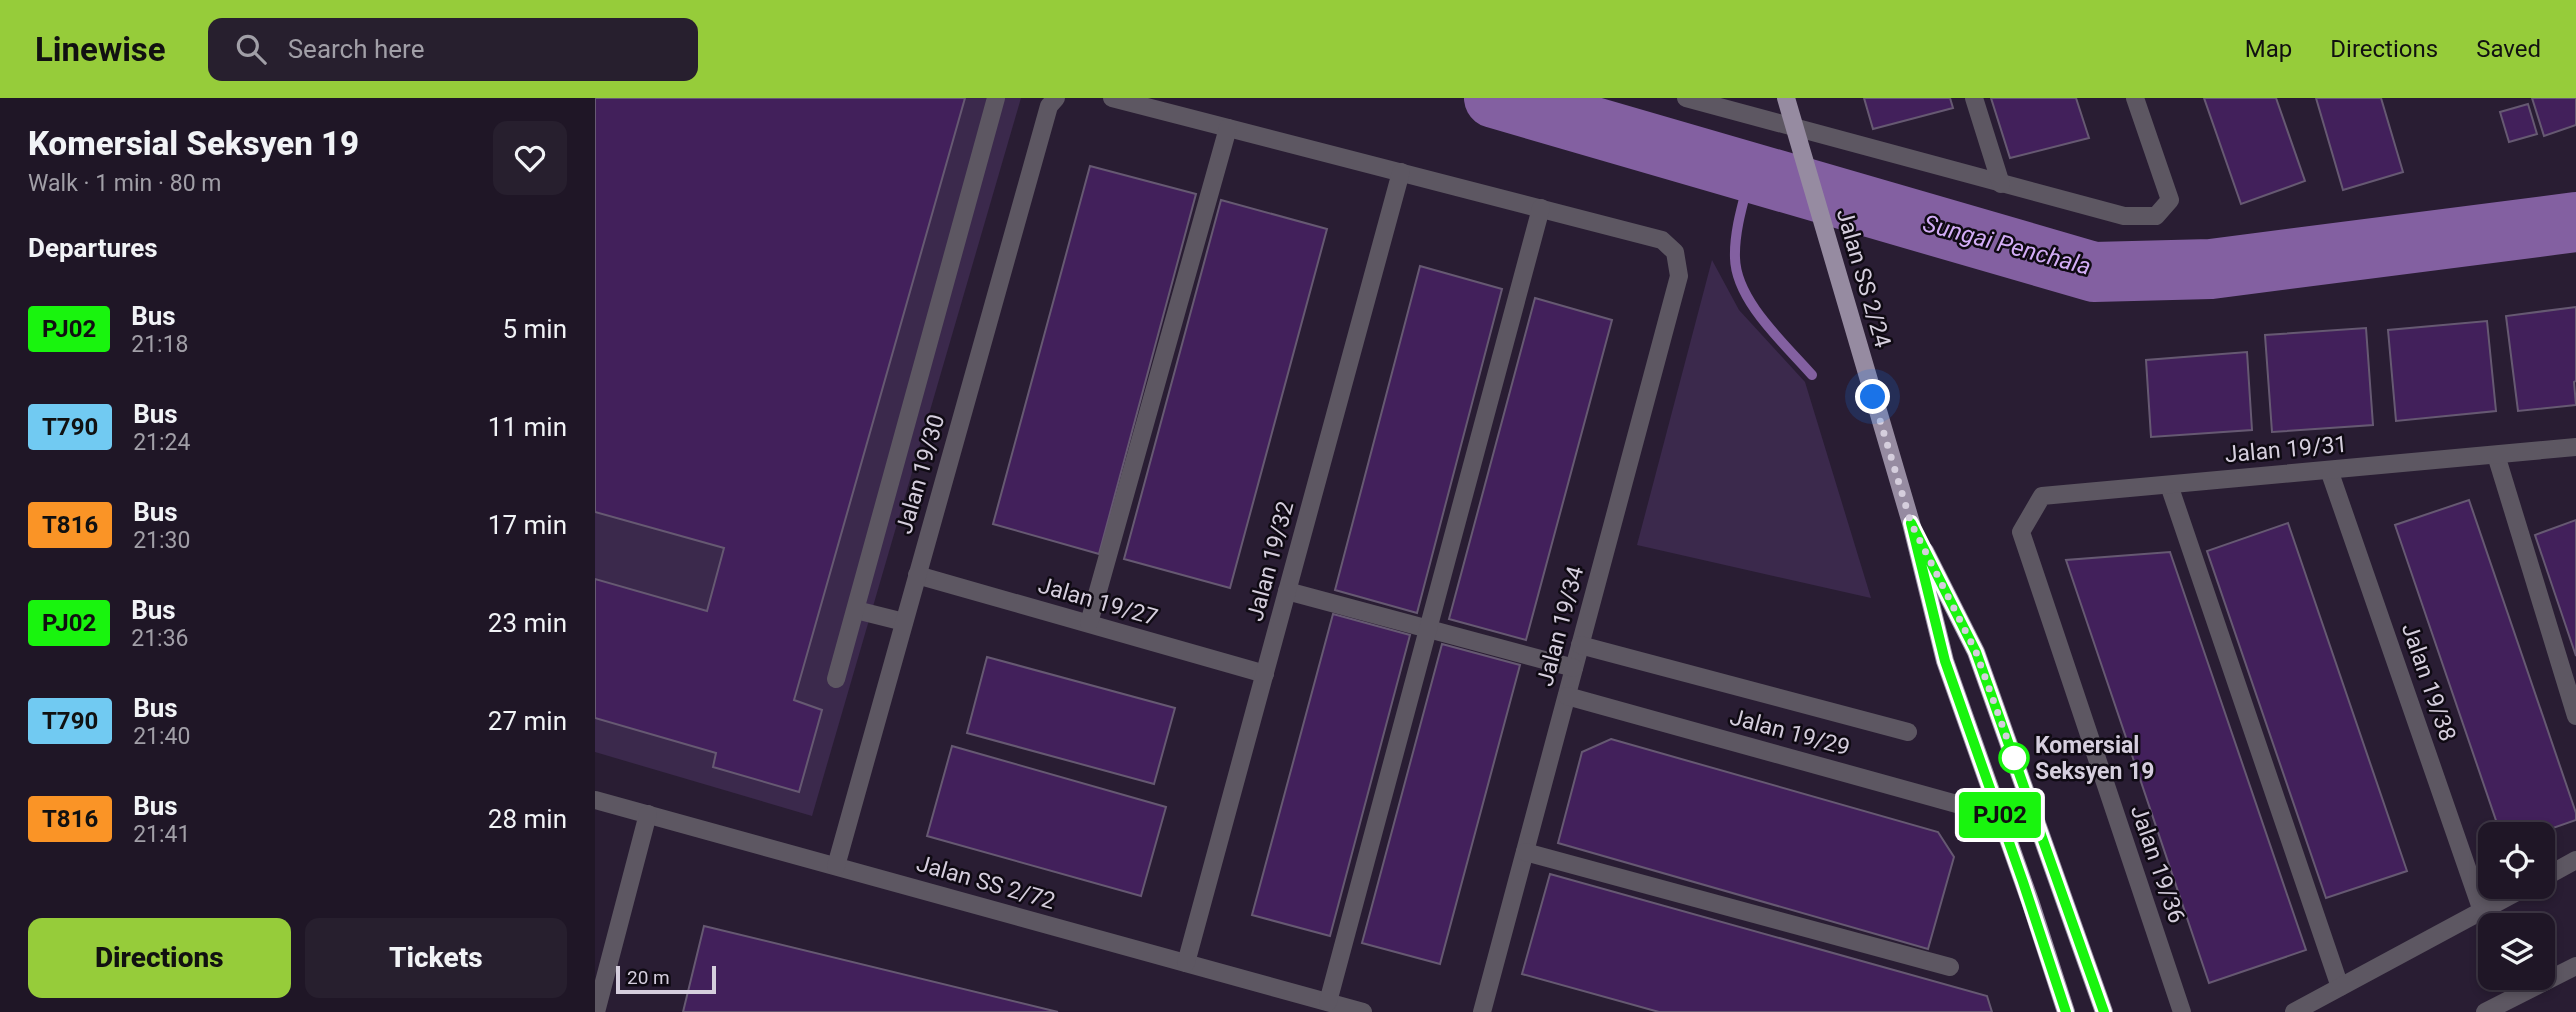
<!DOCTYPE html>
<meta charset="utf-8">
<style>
body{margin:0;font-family:Roboto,sans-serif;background:#271f2e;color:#f1f3f6;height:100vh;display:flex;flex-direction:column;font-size:26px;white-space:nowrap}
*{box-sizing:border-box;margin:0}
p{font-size:23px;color:#a19fa7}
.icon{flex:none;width:38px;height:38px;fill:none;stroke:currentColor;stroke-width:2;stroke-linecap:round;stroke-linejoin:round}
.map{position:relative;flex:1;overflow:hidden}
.details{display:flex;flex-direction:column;background:#1f1626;width:595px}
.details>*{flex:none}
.badge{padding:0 14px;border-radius:5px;font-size:24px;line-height:46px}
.fabs{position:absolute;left:1883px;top:724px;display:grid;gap:14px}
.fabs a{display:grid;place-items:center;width:77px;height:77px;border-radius:14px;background:#1f1626;box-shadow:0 4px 10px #0003,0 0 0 2px #3c3543;font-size:35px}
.scale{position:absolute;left:21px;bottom:18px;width:100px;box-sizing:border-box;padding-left:7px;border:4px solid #d5cedd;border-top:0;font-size:19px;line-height:24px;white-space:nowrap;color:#d5cedd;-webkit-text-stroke:5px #0f0a13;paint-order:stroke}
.you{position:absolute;width:35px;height:35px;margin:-18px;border:5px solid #fff;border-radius:50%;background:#1a73e8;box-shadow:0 0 0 10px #1a73e833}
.map>.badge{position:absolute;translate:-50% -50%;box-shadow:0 0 0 4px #fff}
h2{padding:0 28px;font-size:26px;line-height:63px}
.round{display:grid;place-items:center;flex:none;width:74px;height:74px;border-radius:14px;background:#271f2e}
.overview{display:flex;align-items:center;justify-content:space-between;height:119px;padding:0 28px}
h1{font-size:33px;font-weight:800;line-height:52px}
.primary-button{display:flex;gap:14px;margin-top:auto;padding:14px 28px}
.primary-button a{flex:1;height:80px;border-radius:14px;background:#96cc3a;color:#111;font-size:28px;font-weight:800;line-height:80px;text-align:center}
.primary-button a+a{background:#271f2e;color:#f1f3f6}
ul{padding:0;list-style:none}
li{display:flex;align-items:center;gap:21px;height:98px;padding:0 28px}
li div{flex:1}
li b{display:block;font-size:26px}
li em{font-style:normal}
li .badge{min-width:77px;font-weight:700;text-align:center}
header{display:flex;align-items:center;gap:42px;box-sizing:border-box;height:98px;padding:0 35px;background:#96cc3a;color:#111}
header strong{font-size:33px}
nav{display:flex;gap:38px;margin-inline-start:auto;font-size:24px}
.search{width:490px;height:63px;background:#271f2e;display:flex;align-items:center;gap:18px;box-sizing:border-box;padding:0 24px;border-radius:14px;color:#a19fa7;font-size:26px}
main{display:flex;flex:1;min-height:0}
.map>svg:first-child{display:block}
</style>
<header>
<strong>Linewise</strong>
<div class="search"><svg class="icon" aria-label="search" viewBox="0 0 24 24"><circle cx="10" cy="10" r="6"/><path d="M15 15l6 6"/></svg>Search here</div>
<nav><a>Map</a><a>Directions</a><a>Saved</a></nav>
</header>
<main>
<section class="details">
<div class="overview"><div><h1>Komersial Seksyen 19</h1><p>Walk · 1 min · 80 m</p></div><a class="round"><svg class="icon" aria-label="heart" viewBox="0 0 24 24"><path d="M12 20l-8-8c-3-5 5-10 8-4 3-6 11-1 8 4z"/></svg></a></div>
<h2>Departures</h2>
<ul>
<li><span class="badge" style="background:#19f40e;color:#111">PJ02</span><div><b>Bus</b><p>21:18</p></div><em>5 min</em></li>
<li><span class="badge" style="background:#71caf2;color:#111">T790</span><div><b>Bus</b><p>21:24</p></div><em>11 min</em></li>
<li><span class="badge" style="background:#fa9426;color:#111">T816</span><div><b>Bus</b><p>21:30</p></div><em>17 min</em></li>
<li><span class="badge" style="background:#19f40e;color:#111">PJ02</span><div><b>Bus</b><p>21:36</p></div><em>23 min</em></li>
<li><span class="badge" style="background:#71caf2;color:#111">T790</span><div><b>Bus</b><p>21:40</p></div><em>27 min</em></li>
<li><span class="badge" style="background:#fa9426;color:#111">T816</span><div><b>Bus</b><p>21:41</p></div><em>28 min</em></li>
</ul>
<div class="primary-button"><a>Directions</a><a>Tickets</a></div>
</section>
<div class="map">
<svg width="1981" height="914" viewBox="0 0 1981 914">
<rect width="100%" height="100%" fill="#291d33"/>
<g fill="#3b294c">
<path d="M0 0H426L217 718 0 654Z"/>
<path d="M1117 162 1144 212 1210 284 1276 500 1042 447Z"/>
</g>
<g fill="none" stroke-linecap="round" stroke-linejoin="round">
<path stroke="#8360a1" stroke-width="10" d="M1156 74C1149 102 1139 132 1140 160 1141 203 1190 246 1217 277"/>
<path stroke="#8360a1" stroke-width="60" d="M899 0 1499 174 1616 171 1981 124"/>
</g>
<g fill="#42205b" stroke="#665972" stroke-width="2">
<path d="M0 0H370L199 602 227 612 204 694 118 669 121 655 0 620V481L112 513 129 450 0 414Z"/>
<path d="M1269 0H1355L1358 10 1278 31Z"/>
<path d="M1396 0H1481L1494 40 1415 60Z"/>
<path d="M1609 0H1681L1710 83 1646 106Z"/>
<path d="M1721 0H1786L1808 74 1748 92Z"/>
<path d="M1937 0H1981V27L1949 38Z"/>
<path d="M1933 6 1942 36 1914 44 1905 14Z"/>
<path d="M495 68 601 96 504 456 398 426Z"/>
<path d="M626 102 732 131 635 490 529 461Z"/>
<path d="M825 168 907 191 822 515 740 492Z"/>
<path d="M940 200 1017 222 931 542 854 521Z"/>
<path d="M1981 209V283L1979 284 1981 307 1923 313 1911 218Z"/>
<path d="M1892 223 1901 313 1801 323 1793 232Z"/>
<path d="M1771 230 1778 327 1677 334 1670 237Z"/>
<path d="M1652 254 1657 332 1556 339 1551 262Z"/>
<path d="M1874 402 1981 715V722L1938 737H1906L1800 427Z"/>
<path d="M1981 422V558L1940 437Z"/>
<path d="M1693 425 1812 773 1731 800 1612 453Z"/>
<path d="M1575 454 1711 852 1614 885 1471 462Z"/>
<path d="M738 516 815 537 735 838 657 817Z"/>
<path d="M847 546 925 567 845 866 767 845Z"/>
<path d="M392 559 580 610 559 686 372 635Z"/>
<path d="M1016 641 1343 734 1359 759 1333 851 963 745 987 654Z"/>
<path d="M357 648 571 709 546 798 332 738Z"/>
<path d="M955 776 1392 898 1397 914H1064L927 876Z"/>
<path d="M109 828 463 914H88Z"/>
</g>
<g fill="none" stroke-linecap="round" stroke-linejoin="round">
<g stroke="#5d5762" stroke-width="18">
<path d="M517 0 1067 142 1080 154 1084 178 887 914"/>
<path d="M1091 0 1529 118H1561L1575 102 1540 0"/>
<path d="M1379 0 1406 86"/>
<path d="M1901 357 1981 618"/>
<path d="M1734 372 1887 813"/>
<path d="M1574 387 1745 889"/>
<path d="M322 477 670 576"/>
<path d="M692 493 979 570"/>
<path d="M261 512 309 524"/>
<path d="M494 525 633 30"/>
<path d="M985 547 1313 634"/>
<path d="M241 581 401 0"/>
<path d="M972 598 1405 718"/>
<path d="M0 702 768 914"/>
<path d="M930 754 1355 869"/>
<path d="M241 768 454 8 461 0"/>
<path d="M1948 780 1981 762"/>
<path d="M591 865 806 74"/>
<path d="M733 904 946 110"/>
<path d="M1 914 53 716"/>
<path d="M1587 914 1426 434 1447 398 1981 349"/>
<path d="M1699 914 1931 789"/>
<path d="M1890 914 1981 868"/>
</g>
<g stroke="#968ba1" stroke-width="18">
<path d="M1191 0 1316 425 1350 563 1436 806 1471 914"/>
<path d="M1330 453 1381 554 1509 914"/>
</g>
</g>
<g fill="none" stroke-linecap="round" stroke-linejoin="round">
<defs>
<path id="line" d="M1471 914 1428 784 1350 563 1316 425 1381 554 1509 914"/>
</defs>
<use href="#line" stroke="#fff" stroke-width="16"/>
<use href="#line" stroke="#19f40e" stroke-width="10"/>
<path stroke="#d5cedd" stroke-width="7" stroke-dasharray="0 12.6" d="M1278 299 1316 425 1381 554 1419 660"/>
</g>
<circle fill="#fff" stroke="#19f40e" stroke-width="3.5" cx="1419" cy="660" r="14"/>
<g text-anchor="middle" stroke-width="5" stroke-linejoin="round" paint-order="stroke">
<g font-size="23" fill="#d5cedd" stroke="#0f0a13">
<text transform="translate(1269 180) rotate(74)" y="8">Jalan SS 2/24</text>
<text transform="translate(1691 351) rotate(-5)" y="8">Jalan 19/31</text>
<text transform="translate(325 376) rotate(-74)" y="8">Jalan 19/30</text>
<text transform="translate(675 463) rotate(-75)" y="8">Jalan 19/32</text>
<text transform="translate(503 503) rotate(16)" y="8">Jalan 19/27</text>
<text transform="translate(965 528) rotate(-75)" y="8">Jalan 19/34</text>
<text transform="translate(1834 584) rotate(71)" y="8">Jalan 19/38</text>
<text transform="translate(1195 634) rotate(15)" y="8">Jalan 19/29</text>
<text transform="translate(1563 766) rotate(71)" y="8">Jalan 19/36</text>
<text transform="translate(391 784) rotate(16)" y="8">Jalan SS 2/72</text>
</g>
<g font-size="23" font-weight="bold" fill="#d5cedd" stroke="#0f0a13" text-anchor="start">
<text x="1440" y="655">Komersial<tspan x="1440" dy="26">Seksyen 19</tspan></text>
</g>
<g font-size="24" font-style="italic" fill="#d3adf6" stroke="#0f0a13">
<text transform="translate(1412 147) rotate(15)" y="8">Sungai Penchala</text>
</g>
</g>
</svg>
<div class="fabs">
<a><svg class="icon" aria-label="locate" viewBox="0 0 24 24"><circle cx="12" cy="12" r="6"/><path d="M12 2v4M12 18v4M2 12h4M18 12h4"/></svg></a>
<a><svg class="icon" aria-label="layers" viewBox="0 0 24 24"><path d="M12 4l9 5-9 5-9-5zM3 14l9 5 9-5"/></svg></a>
</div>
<div class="scale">20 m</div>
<div class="you" style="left:1278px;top:299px"></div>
<b class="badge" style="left:1405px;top:717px;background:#19f40e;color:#111">PJ02</b>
</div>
</main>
